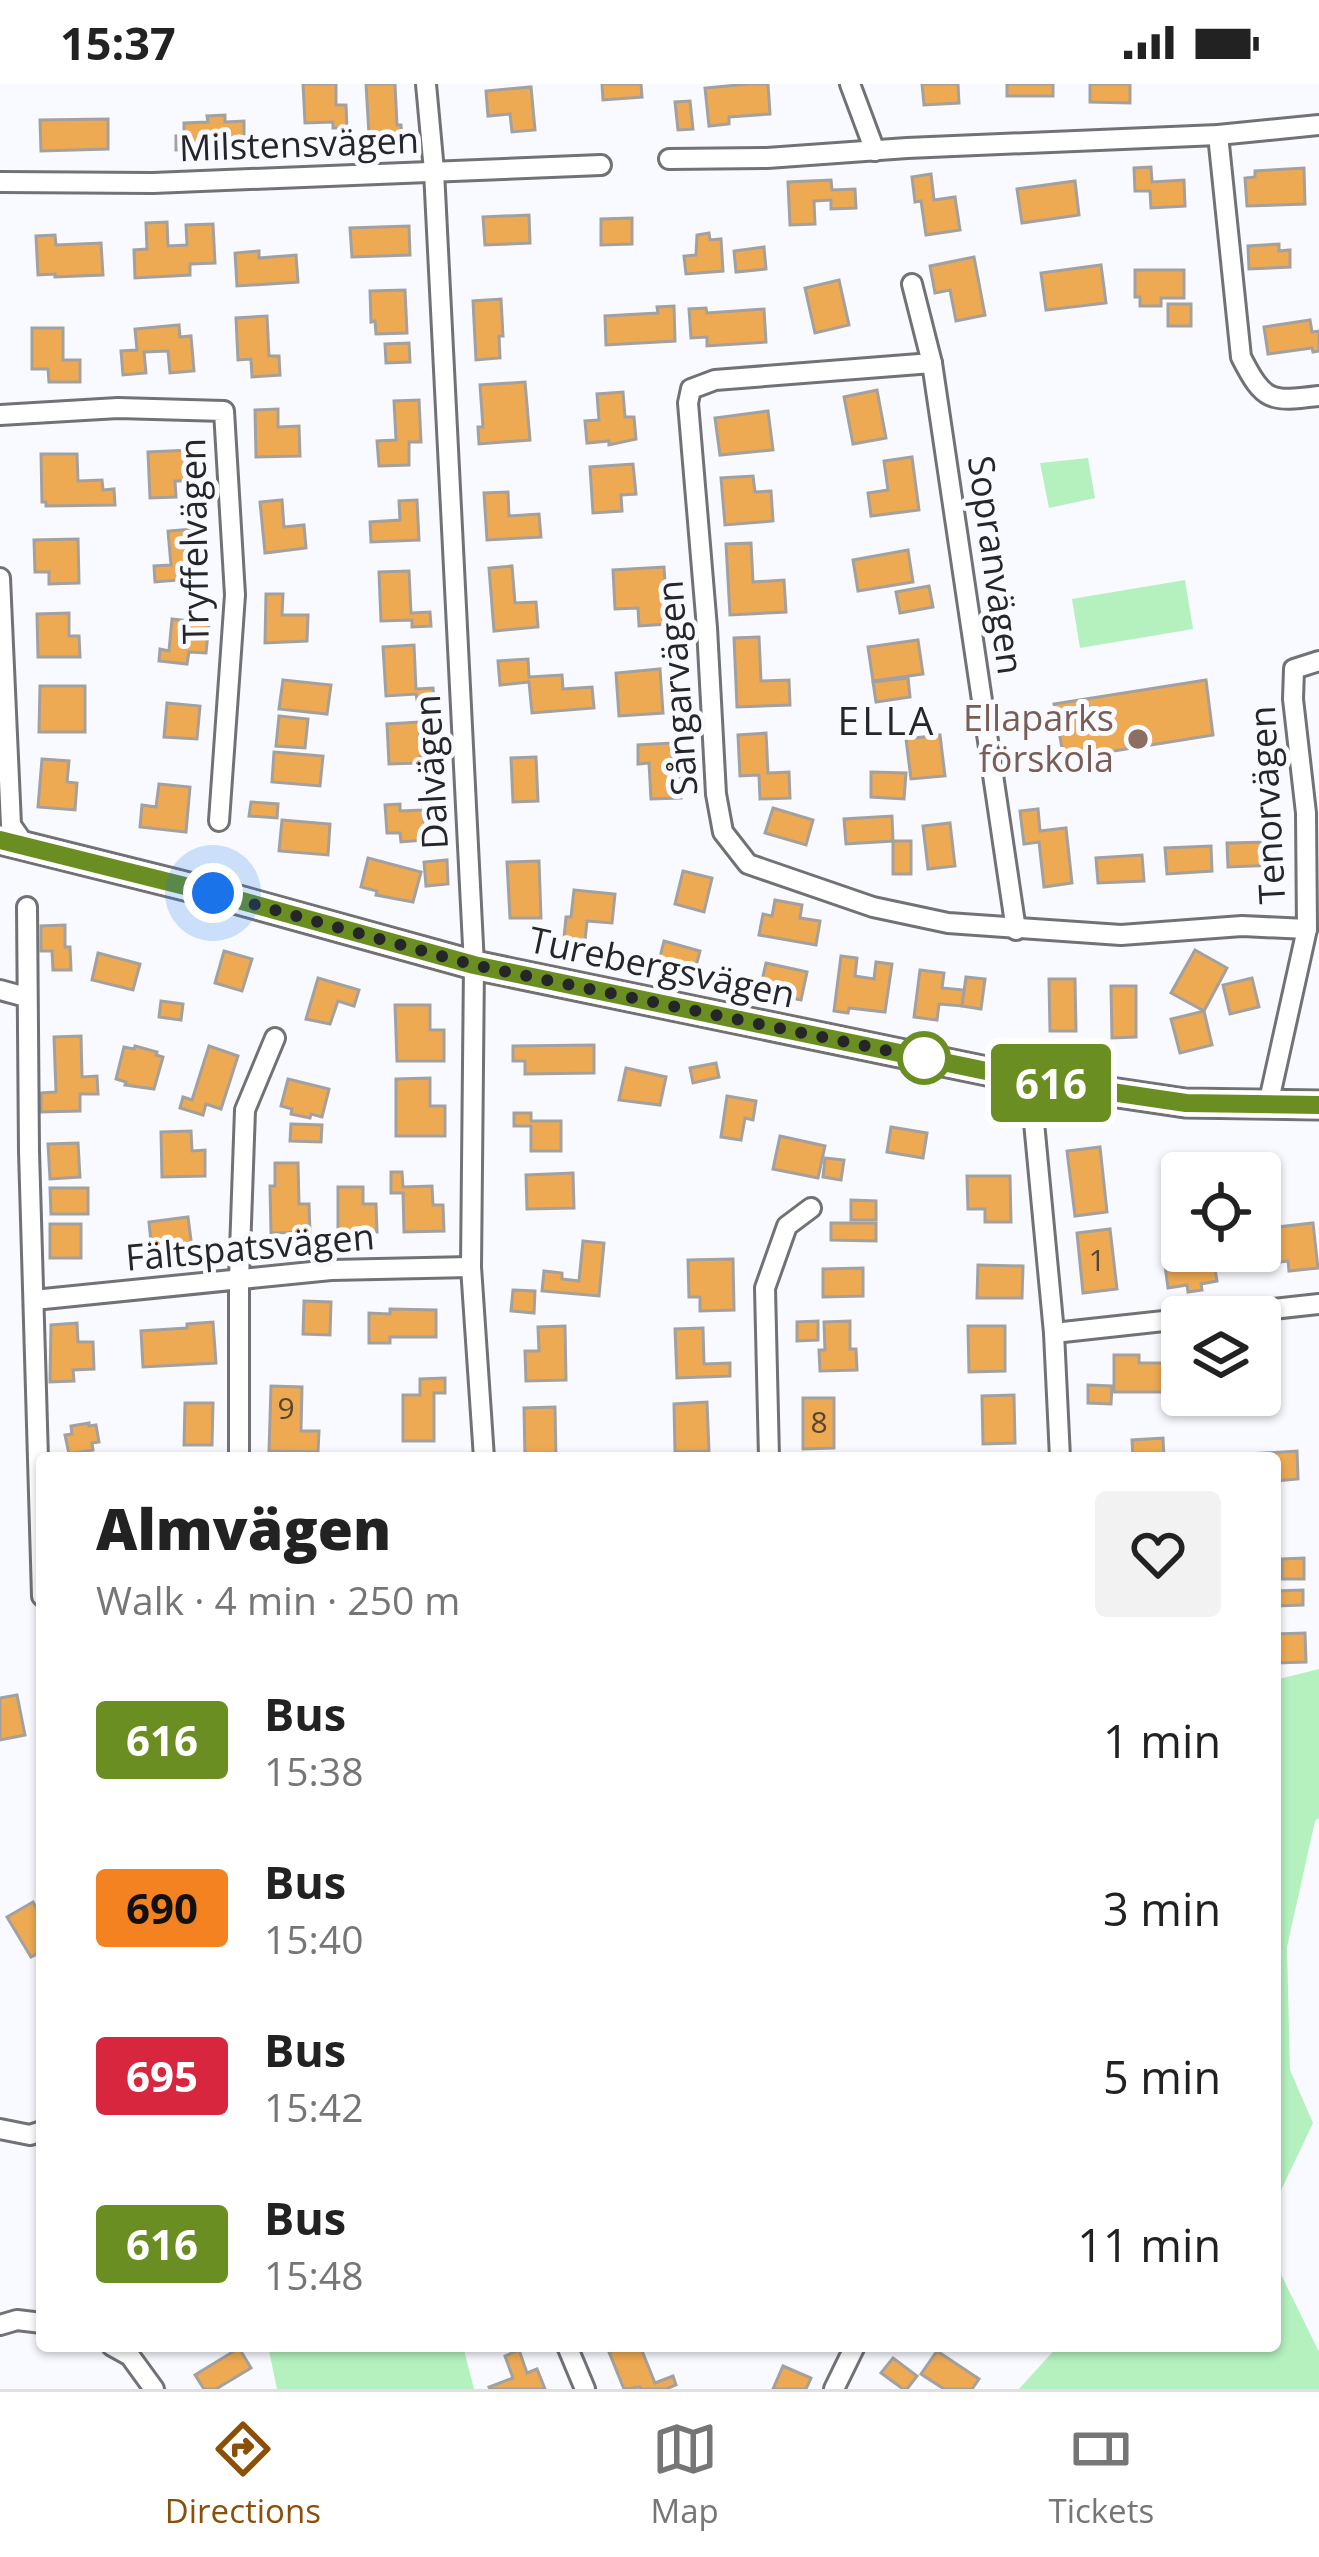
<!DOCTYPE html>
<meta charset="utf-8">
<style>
body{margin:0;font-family:"Open Sans",sans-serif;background:#f2f2f2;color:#222;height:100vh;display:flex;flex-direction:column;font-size:45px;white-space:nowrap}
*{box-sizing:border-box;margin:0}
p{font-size:39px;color:#767676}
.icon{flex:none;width:66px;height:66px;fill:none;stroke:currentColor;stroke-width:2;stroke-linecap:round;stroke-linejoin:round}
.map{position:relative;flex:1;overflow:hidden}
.panel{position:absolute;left:36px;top:1368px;width:1245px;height:900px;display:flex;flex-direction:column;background:#fff;border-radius:12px;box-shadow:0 3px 9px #0004}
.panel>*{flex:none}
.badge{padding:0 24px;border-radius:9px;font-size:42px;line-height:78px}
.tools{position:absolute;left:1161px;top:1068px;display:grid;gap:24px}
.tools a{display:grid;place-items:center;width:120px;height:120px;border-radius:12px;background:#fff;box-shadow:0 3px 9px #0004;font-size:60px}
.you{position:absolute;width:60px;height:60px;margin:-30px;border:9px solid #fff;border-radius:50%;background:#1a73e8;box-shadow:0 0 0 18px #1a73e833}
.map>.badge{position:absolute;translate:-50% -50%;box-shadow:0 0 0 6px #fff}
.round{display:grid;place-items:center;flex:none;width:126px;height:126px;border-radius:12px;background:#f2f2f2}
.head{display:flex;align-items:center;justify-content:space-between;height:204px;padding:0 60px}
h1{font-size:57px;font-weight:800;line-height:90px}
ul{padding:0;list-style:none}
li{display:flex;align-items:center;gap:36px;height:168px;padding:0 60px}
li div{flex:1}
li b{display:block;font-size:45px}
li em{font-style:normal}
li .badge{min-width:132px;font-weight:700;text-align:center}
.status{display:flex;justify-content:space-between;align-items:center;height:84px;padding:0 60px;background:#fff;direction:ltr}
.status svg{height:33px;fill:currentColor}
.dock{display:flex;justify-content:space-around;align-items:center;height:168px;border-top:3px solid #e0e0e0;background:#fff;font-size:33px;color:#767676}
.dock a{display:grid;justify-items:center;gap:6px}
.dock .active{color:#8a5008}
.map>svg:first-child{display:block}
</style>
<div class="status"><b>15:37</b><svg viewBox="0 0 49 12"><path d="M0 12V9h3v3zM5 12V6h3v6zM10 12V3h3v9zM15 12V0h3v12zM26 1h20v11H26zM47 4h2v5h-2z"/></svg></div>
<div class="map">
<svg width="1319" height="2305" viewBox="0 0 1319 2305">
<rect width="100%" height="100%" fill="#f8faff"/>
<g fill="#b4f1be">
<path d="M1088 374 1095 414 1049 424 1040 379Z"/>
<path d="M1185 496 1193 545 1080 564 1072 515Z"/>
<path d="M1319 1585V1734L1315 1737 1287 1863 1290 1986 1313 2039 1275 2119V1596Z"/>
<path d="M1275 2178 1319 2268V2305H1019L1058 2262H1275Z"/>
<path d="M268 2262H463L474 2305H277Z"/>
</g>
<g fill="#eeaa53" stroke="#a4a09d" stroke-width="3">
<path d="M303 0H336V21H346L347 44H333V38L305 39Z"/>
<path d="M366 0H395L397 41H401L402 58 376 60 375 50 369 51Z"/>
<path d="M602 0H641L642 13 603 16Z"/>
<path d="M749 0H768L770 30 729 33V40L709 42 705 4Z"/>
<path d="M922 0H958L959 19 924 21Z"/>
<rect x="1007" y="0" width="46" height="12"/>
<path d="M1090 0H1130V19L1090 18Z"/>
<path d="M531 3 535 46 512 48 510 30 488 32 486 7Z"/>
<path d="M690 17 693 45 678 46 675 18Z"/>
<path d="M225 31V38L244 37V59H225V64L208 65 207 60H185V66H176V52H184V39L208 38 207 32Z"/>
<path d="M108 35V65L41 67 40 36Z"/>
<path d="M1151 83 1152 98 1184 96 1185 122 1151 124 1150 107H1135L1134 84Z"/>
<path d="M1304 84 1305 120 1247 122 1245 94 1255 93V87Z"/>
<path d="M931 90 934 116 955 113 960 146 926 151 921 117 915 118 912 93Z"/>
<path d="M831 96 832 106 855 105 856 124 831 125V116L814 117 815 140 790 141 788 98Z"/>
<path d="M1075 97 1079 131 1022 139 1017 105Z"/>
<path d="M529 131 530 159 485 161 483 133Z"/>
<path d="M632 134V160L601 161V135Z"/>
<path d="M167 138 168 162 187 161 186 141 213 140 215 179 190 180V191L135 194 134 166 147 165 146 139Z"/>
<path d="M409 142 410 171 352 173 350 144Z"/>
<path d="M709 149 710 156 721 155 723 187 686 190 684 172 696 171 697 151Z"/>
<path d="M55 151 56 161 101 159 103 191 55 193V190L38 191 36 152Z"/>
<path d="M1279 160V167L1290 166V183L1249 185 1248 162Z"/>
<path d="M764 163 766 185 736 188 734 167Z"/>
<path d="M259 167V174L296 171 298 198 237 202 235 169Z"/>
<path d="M974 173 985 231 956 237 950 206 935 209 930 182Z"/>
<path d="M1101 181 1106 219 1046 226 1041 189Z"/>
<path d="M1135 186H1184V214H1161V222H1140V213H1135Z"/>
<path d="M839 196 849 241 815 249 805 204Z"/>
<path d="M405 206 407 249 376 250 375 237 371 238 370 207Z"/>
<path d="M501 215 503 252H499L500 274 476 276 473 217Z"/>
<rect x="1168" y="220" width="23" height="22"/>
<path d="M674 222 675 257 606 261 605 232 658 229 657 223Z"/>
<path d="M706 224 707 229 764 225 766 258 707 262V253L691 254 689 225Z"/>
<path d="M267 232 269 272H279L280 291 252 293 251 275 238 276 236 234Z"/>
<path d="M1310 236 1312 248 1319 247V267L1313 268 1312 264 1268 270 1264 243Z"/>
<path d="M179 241 180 253 191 252 194 287 170 289 168 267 144 268 146 289 123 291 121 267 137 266 135 245Z"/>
<path d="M32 244H63V276H80V298H49L48 285H32Z"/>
<path d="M409 259 410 278 386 279 385 260Z"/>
<path d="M525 298 530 356 479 360 478 343H483L480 301Z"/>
<path d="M877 306 886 354 853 360 844 313Z"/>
<path d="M623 308 625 333H634L636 355 609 361V357L587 359 585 337 599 336 597 310Z"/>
<path d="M419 316 421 358H409V381L379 382 377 357 396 356 394 317Z"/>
<path d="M278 325V343L299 342 300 372 256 373 255 326Z"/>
<path d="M768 327 773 366 720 371 715 334Z"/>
<path d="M190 366 191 397H175L176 413 150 414 148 368Z"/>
<path d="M41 370H77L78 397 102 396 103 406 114 405 115 421 46 422V418H42Z"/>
<path d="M912 373 919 426 871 432 868 409 888 406 884 377Z"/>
<path d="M633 380 636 410 621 411 622 427 593 429 590 383Z"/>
<path d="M753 392 755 408 771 407 773 437 725 441 721 394Z"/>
<path d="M508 408 509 432 539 430 541 453 487 456 484 409Z"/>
<path d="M282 416 284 443 304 441 306 464 265 469 260 418Z"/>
<path d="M417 416 419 456 371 458 370 438 400 436 399 417Z"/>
<path d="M203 444 206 480 191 481 193 495 155 498 154 482 171 481 168 447Z"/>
<path d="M78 455 79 499 49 500V488H35L34 456Z"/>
<path d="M751 459 753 498 784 496 786 528 730 531 726 460Z"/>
<path d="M908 466 913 498 858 507 853 476Z"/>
<path d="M512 482 515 519 536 518 538 543 494 547 489 484Z"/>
<path d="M664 483 668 540 639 542 638 524 615 525 613 486Z"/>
<path d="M409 487 411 529 430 528 431 542 412 543V536L381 537 379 488Z"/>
<path d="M929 502 933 523 900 529 896 508Z"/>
<path d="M266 510H283L282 531H308L307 557 265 559Z"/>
<path d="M69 529V552H79L80 573H38L37 530Z"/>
<path d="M172 535 209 539 206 569 189 568 187 580 159 577 160 565 169 567Z"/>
<path d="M759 553 761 597 789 596 790 621 737 623 734 554Z"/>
<path d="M918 556 923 590 873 597 868 563Z"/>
<path d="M414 561 416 605 433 604 434 615 417 616 416 610 386 612 383 563Z"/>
<path d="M528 575 529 593 562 591 563 605 592 603 594 624 532 629 529 598 500 601 498 577Z"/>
<path d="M660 585 663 629 619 632 616 589Z"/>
<path d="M908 594 910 613 876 618 873 598Z"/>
<path d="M283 596 331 601 327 630 279 625Z"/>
<path d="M1206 596 1213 651 1064 675 1054 620Z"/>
<path d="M40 602H85V648H39Z"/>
<path d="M167 619 200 622 197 655 164 653Z"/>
<path d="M279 632 308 635 305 664 276 662Z"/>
<path d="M419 638 421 672 440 671V684L421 685 420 679 389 680 387 640Z"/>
<path d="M766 649 768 689 789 688 790 714 760 715 759 691 740 692 738 651Z"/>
<path d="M940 651 945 692 911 695 906 655Z"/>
<path d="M672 659V675H679L681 714 651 715 649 679 638 680V661Z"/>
<path d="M274 668 323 672 320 702 272 698Z"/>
<path d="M536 673 538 717 513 718 511 674Z"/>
<path d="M42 675 69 677 67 698 77 699 75 726 38 723Z"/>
<path d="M871 688 906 689 904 715 871 713Z"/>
<path d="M159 700 190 703 186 748 140 743 142 721 156 723Z"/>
<path d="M251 718 278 720 277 734 249 732Z"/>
<path d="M400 720V727L423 726 426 756 401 758 400 749H387L385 721Z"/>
<path d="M773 724 813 736 806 761 765 749Z"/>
<path d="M1038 725 1040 747 1066 744 1072 799 1044 803 1039 758 1024 760 1020 727Z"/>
<path d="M892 732 893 757 846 760 844 735Z"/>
<path d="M282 736 330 740 328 771 279 767Z"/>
<path d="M950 739 955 782 928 785 923 742Z"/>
<rect x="893" y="757" width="18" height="33"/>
<path d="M1275 758 1276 781 1228 783 1227 759Z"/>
<path d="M1211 762 1212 787 1167 790 1165 764Z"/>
<path d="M1142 771 1144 797 1098 799 1096 774Z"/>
<path d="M368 774 421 788 413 818 376 811 377 807 361 803Z"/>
<path d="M447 776 448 800 426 802 424 778Z"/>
<path d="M539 777 541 834H510L507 778Z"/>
<path d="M683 787 712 794 704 828 675 820Z"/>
<path d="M574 806 615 810 612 839 587 837 585 856 564 854 566 833H571Z"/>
<path d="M775 816 802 821 800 834 820 837 816 861 759 851 763 830 772 832Z"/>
<path d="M65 841V863H70L71 886H53L52 867H41V842Z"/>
<path d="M664 857 700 867 694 890 658 881Z"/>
<path d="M1195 866 1227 884 1204 927 1171 909Z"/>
<path d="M224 867 252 875 242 907 215 899Z"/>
<path d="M98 869 140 880 133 906 92 896Z"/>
<path d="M841 872 857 874 855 892 874 895 876 878 892 880 885 928 849 924 848 929 834 927Z"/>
<path d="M766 879 807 888 801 916 791 914 790 917 777 914V910L760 906Z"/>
<path d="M920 886 944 889 942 904 964 906 962 922 939 920 937 936 914 933Z"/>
<path d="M966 893 985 895 981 925 962 922Z"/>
<path d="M318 894 359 906 354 922 338 917 330 940 306 935Z"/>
<path d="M1252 894 1259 923 1230 930 1223 901Z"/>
<path d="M1049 895H1075L1076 947H1050Z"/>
<path d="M1111 902H1136V953L1112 954Z"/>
<path d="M161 917 183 920 181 936 159 933Z"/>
<path d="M395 921H430V946H444V977H397Z"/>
<path d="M1204 927 1212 961 1180 969 1171 935Z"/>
<path d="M81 952 82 993 97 992 98 1010H80V1027L41 1028V1009L56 1008 54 953Z"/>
<path d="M594 961V989L525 990V977H513V962Z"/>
<path d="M135 962 157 968 156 971 163 973 154 1005 125 1001 126 998 116 995 124 963 134 965Z"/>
<path d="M209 962 238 972 221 1025 206 1020 203 1031 180 1024 183 1013 192 1016Z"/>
<path d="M716 979 719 993 693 999 690 984Z"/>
<path d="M626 984 666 993 660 1021 619 1016Z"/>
<path d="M430 994V1022H445V1052H396V995Z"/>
<path d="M288 995 329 1005 322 1033 311 1030 310 1034 291 1030 292 1025 281 1022Z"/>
<path d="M727 1012 756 1017 753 1036 745 1034 741 1056 721 1053Z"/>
<path d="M514 1029H531V1037H561V1067H531V1042H514Z"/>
<path d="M291 1040 322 1041 321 1058 290 1057Z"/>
<path d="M891 1043 927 1049 923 1074 887 1068Z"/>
<path d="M191 1047 192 1067 205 1066V1092L162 1093 161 1048Z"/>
<path d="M780 1052 825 1062 818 1094 773 1085Z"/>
<path d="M78 1059 80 1093 50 1095 48 1060Z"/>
<path d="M1100 1063 1107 1128 1075 1132 1067 1067Z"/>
<path d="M1216 1073V1089H1182V1103L1166 1104 1165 1075Z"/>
<path d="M825 1074 844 1076 841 1096 823 1093Z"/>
<path d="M275 1079H298L299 1120H309L310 1148 271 1149 270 1102H275Z"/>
<path d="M391 1088H402L403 1103 432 1102 433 1121H443L444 1147 404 1148 403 1109H391Z"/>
<path d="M573 1089 574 1124 527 1125 526 1091Z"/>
<path d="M967 1092H1010L1011 1138H985V1125H968Z"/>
<path d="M338 1103H363V1120H376L377 1148H338Z"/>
<path d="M50 1104H88V1130H51Z"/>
<path d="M851 1116 876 1117V1136H851Z"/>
<path d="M188 1133 192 1164 152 1169 149 1138Z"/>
<path d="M831 1139H876V1157L831 1156Z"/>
<path d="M1313 1139 1318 1184 1289 1187 1288 1177 1264 1180 1260 1145Z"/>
<rect x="50" y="1140" width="31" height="34"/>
<path d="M1110 1145 1117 1205 1083 1209 1077 1149Z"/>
<path d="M583 1157 604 1159 599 1212 542 1207 544 1187 562 1189V1195L579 1197Z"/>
<path d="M1212 1167 1217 1197 1201 1200 1202 1206 1188 1208 1187 1201 1168 1204 1164 1174Z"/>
<path d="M733 1175 734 1226 700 1227V1213H689L688 1176Z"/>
<path d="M978 1181 1023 1182 1022 1214H977Z"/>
<path d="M863 1184V1212L823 1213V1185Z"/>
<path d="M513 1206 535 1207 534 1229 511 1227Z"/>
<path d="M304 1217 331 1218 330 1251 303 1250Z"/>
<path d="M390 1225 436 1226V1253H390V1259H369V1229L390 1230Z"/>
<path d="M818 1237V1256L797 1257V1238Z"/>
<path d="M850 1237V1265H856L857 1286 820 1287 819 1266H825L824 1238Z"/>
<path d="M213 1238 216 1279 143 1283 141 1247 187 1244V1240Z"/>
<path d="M77 1239 78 1258H93L94 1285 73 1286 74 1297 50 1298 51 1241Z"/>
<path d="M565 1242 566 1296 526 1297 525 1267H539L538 1243Z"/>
<path d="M968 1242H1005V1287L969 1288Z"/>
<path d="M703 1244 704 1280 730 1279V1292L677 1294 675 1245Z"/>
<path d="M1114 1271H1139V1279H1172V1308H1114Z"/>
<path d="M445 1294V1309H434V1357H403V1311H420V1295Z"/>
<path d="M1088 1301 1112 1302 1111 1320 1088 1319Z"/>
<path d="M271 1302 302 1303 301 1347H319L318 1368 269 1367Z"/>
<path d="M1014 1311 1015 1359 983 1360 982 1312Z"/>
<path d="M803 1314H834V1364L803 1365Z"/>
<path d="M707 1318 709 1367 675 1368 674 1320Z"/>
<path d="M185 1319H213L212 1361H184Z"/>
<path d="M555 1323 556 1374H525L524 1324Z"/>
<path d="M89 1339V1342L96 1341 99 1358 92 1359 93 1366 69 1370 65 1351 72 1350 71 1342Z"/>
<path d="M1163 1354 1164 1374H1133L1132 1356Z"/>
<path d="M1297 1367 1298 1395 1275 1397V1374H1234L1233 1371Z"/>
<path d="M1304 1474V1495H1282V1475Z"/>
<path d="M1303 1506V1521L1276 1522V1507Z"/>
<path d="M1305 1549 1306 1578 1275 1579V1550Z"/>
<path d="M17 1611 25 1651 0 1656V1614Z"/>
<path d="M33 1818 42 1833V1867L31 1873 7 1833Z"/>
<path d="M624 2262H640L655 2299 673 2292 676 2301 666 2305H641L640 2303 624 2305 609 2268Z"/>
<path d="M239 2264 251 2284 216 2305H204L195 2291Z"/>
<path d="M519 2266 527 2289 537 2285 545 2305H490L489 2303 513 2294 505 2272Z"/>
<path d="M937 2267 979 2295 972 2305H944L921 2290Z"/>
<path d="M893 2274 917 2292 907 2305H903L881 2289Z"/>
<path d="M783 2282 811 2294 806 2305H773Z"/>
</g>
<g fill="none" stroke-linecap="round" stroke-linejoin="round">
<defs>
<g id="street">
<path d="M426 0 434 87 474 881 471 1183 484 1374"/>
<path d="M850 0 875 67"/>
<path d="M1218 51 1241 273C1264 318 1270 318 1319 312"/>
<path d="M669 75 767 74 907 64 1218 51 1319 41"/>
<path d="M0 98 153 99 601 81"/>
<path d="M912 200 932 279 1016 846"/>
<path d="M932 279 715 296 691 305 688 319 707 544 716 710 723 748 748 780 873 823 948 839 1121 851 1242 842 1307 845"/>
<path d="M0 331 118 324 224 327 235 511 219 737"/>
<path d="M0 494 11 741 27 764"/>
<path d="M27 823 29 1067 42 1512"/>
<path d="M0 906 26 913"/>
<path d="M1030 996 1054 1249 1060 1374"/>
<path d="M1268 1021 1307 845 1306 729 1293 615 1294 585 1319 577"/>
<path d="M34 1216 331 1186 471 1183"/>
<path d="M1199 1233 1319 1220"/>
<path d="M1054 1249 1182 1235"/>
<path d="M239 1374V1195L245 1026 275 954"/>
<path d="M769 1374 765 1204 787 1142 811 1124"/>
<path d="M0 2045 30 2051 42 2047"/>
<path d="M0 2241 17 2236 42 2239"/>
<path d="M112 2262 130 2272 154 2305"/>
<path d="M567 2262 585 2305"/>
<path d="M834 2305 855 2262"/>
</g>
<path id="secondary" d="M0 756 213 809 474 881 1030 996 1185 1019 1319 1021"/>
</defs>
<use href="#street" stroke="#717276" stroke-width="24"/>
<use href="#secondary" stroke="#717276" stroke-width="33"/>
<use href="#street" stroke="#fff" stroke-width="18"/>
<use href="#secondary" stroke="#fedbe3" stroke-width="27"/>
</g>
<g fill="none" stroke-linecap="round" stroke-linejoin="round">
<defs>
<path id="line" d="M0 756 213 809 474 881 1030 996 1186 1019 1319 1021"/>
</defs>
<use href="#line" stroke="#fff" stroke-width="27"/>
<use href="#line" stroke="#6b8e23" stroke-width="18"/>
<path stroke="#252627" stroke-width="12" stroke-dasharray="0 21.6" d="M213 809 474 881 938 977 924 974"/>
</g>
<circle fill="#8d6e63" stroke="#f8faff" stroke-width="4.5" cx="1138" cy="655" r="12"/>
<circle fill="#fff" stroke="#6b8e23" stroke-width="6" cx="924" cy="974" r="24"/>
<g text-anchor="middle" stroke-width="10" stroke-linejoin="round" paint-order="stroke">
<g font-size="30" fill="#574732">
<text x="1097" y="1187">1</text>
<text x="286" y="1335">9</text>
<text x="819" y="1349">8</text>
</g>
<g font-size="36" fill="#252627" stroke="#f8faff">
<text transform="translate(299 60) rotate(-2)" y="13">Milstensvägen</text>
<text transform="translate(194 457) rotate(-91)" y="13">Tryffelvägen</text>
<text transform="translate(996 481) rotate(82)" y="13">Sopranvägen</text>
<text transform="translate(677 604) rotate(-94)" y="13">Sångarvägen</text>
<text transform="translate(431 688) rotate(-93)" y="13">Dalvägen</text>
<text transform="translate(1267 721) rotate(-93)" y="13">Tenorvägen</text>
<text transform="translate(662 883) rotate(12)" y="13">Turebergsvägen</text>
<text transform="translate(250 1163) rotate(-5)" y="13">Fältspatsvägen</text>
</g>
<g font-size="36" fill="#785e54" stroke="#f8faff" text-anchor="end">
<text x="1114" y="647">Ellaparks<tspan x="1114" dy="41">förskola</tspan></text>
</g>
<g font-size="39" letter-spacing="3" fill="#252627" stroke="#f8faff">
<text x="887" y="651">ELLA</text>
</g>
</g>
</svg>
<div class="tools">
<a><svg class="icon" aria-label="locate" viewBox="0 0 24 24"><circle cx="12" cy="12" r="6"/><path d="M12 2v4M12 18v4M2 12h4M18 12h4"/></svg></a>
<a><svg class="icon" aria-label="layers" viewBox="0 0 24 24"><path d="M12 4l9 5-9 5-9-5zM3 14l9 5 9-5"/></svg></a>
</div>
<div class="you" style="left:213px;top:809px"></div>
<b class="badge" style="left:1051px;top:999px;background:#6b8e23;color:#fff">616</b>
<section class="panel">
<div class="head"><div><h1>Almvägen</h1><p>Walk · 4 min · 250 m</p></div><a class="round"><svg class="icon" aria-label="heart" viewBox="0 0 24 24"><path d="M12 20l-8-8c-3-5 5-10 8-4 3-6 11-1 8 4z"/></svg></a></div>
<ul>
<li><span class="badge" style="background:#6b8e23;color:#fff">616</span><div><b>Bus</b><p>15:38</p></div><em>1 min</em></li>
<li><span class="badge" style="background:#f58220;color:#111">690</span><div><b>Bus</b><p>15:40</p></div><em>3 min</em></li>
<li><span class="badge" style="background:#d7263d;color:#fff">695</span><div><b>Bus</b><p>15:42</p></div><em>5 min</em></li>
<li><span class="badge" style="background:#6b8e23;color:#fff">616</span><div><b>Bus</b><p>15:48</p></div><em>11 min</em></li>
</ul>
</section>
</div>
<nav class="dock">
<a class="active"><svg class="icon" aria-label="directions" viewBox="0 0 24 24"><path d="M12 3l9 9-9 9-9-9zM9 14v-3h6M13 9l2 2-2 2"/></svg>Directions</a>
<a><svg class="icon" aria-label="map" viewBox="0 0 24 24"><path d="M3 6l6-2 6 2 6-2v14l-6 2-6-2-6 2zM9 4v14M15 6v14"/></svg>Map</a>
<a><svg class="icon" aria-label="tickets" viewBox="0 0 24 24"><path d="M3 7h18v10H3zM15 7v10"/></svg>Tickets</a>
</nav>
